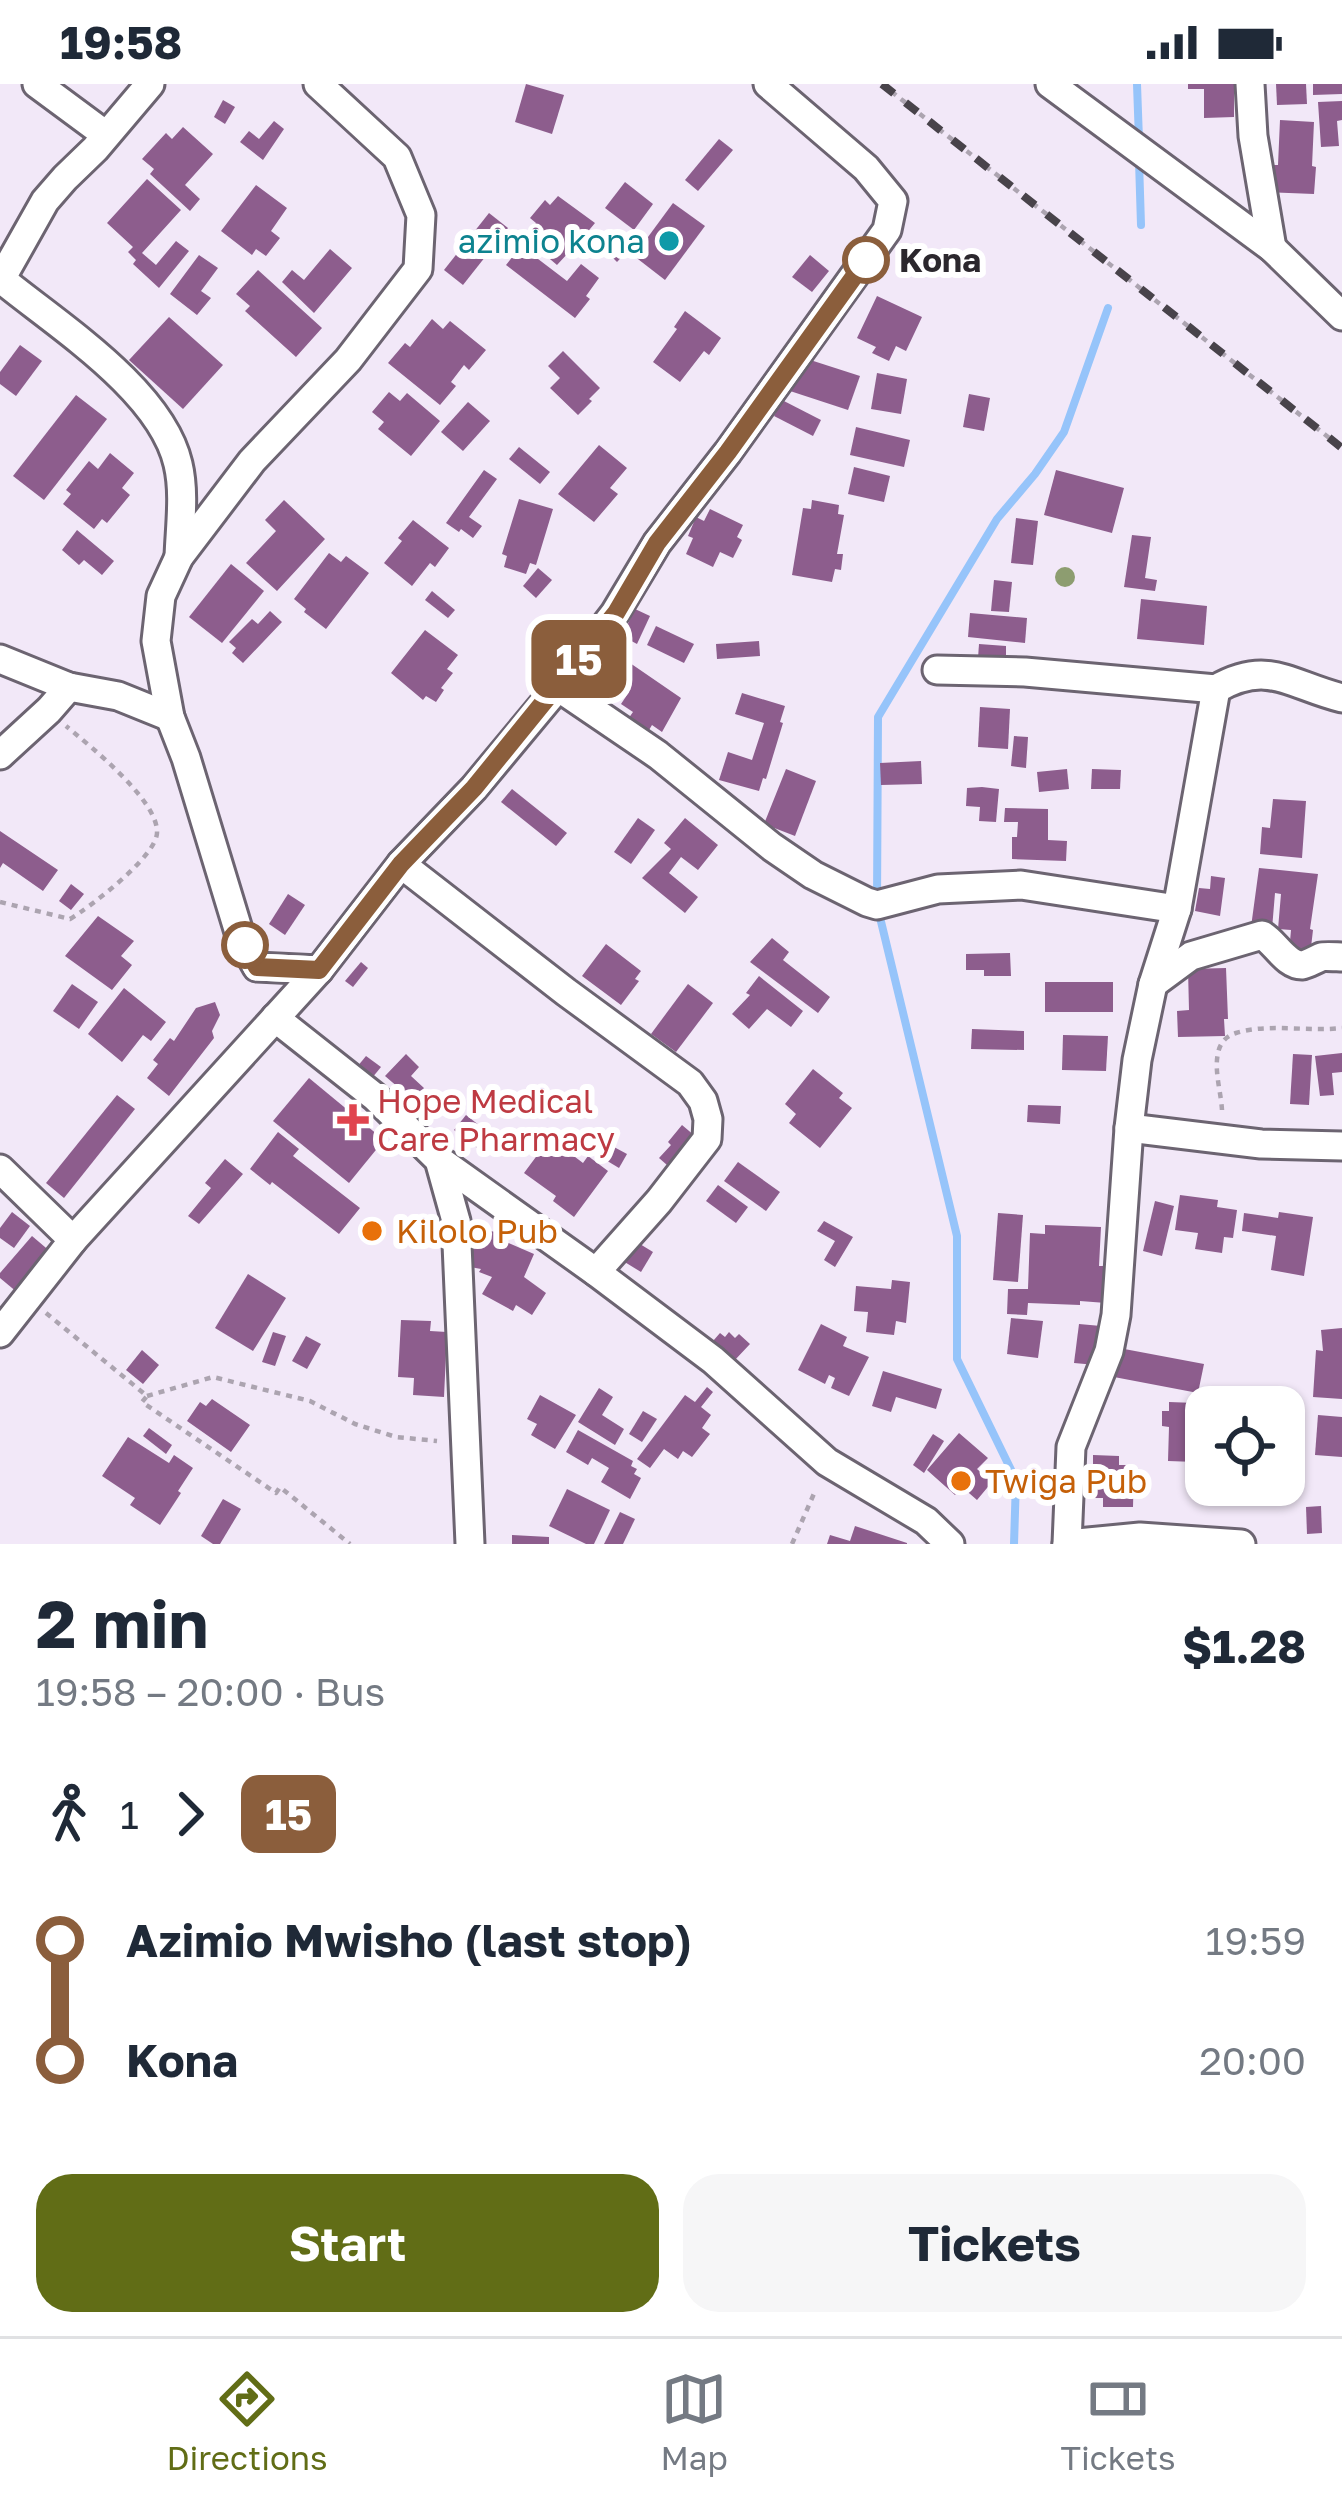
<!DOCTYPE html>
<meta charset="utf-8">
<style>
body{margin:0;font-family:"Golos Text",sans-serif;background:#f6f6f7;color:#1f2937;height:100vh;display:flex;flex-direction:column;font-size:45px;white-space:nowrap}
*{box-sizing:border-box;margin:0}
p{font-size:39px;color:#747a83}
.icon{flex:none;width:66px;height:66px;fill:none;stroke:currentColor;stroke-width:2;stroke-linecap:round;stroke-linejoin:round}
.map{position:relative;height:1460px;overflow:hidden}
.details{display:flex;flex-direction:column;background:#fff;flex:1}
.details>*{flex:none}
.badge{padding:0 24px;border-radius:18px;font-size:42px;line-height:78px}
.controls{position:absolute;left:1185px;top:1302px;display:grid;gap:24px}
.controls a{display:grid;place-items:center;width:120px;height:120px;border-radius:24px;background:#fff;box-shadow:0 3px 9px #0004;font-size:60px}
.map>.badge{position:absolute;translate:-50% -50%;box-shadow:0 0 0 6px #fff}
.legs{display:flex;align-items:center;gap:18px;height:132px;padding:0 36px;font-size:39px}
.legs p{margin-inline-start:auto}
.head{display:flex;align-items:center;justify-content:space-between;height:204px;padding:0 36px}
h1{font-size:66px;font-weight:700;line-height:90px}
.cta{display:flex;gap:24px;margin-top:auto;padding:24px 36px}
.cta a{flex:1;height:138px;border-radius:36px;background:#616d16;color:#fff;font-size:48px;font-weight:700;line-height:138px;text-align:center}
.cta a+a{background:#f6f6f7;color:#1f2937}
ul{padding:0 36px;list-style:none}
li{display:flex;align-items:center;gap:42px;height:120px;font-size:45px}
li i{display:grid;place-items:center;width:18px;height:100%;margin:0 15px;background:currentColor}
li i::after{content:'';width:30px;height:30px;margin:-15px;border:9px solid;border-radius:50%;background:#fff}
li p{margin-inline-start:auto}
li:first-child i{background:linear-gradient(#0000 50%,currentColor 0)}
li:last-child i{background:linear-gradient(currentColor 50%,#0000 0)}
.status{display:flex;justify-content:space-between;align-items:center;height:84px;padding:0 60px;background:#fff;direction:ltr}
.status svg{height:33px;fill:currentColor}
.dock{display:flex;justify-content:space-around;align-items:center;height:168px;border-top:3px solid #e0e1e3;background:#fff;font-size:33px;color:#747a83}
.dock a{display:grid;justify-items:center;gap:6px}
.dock .on{color:#616d16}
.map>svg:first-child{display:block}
</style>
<div class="status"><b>19:58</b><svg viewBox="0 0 49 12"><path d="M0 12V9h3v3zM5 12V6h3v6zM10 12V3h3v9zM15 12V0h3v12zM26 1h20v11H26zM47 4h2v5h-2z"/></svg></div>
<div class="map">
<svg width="1342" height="1460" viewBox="0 0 1342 1460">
<rect width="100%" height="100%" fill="#f2e8f8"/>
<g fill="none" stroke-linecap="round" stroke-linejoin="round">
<g stroke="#96c4fa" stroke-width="8">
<path d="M1137 0 1139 56"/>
<path d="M1139 77 1141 141"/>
<path d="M1014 1460 1016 1396 957 1275V1152L877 821 878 633 997 435 1035 390 1064 348 1108 224"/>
</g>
</g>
<g fill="#8d5d8d">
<path d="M526 0 564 11 552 50 515 38Z"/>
<path d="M1188 0H1237V5H1234V33L1204 34V5H1188Z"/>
<path d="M1276 0H1306L1307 20 1277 21Z"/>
<path d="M1313 0H1342V10L1313 11Z"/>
<path d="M223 16 235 23 225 40 214 33Z"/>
<path d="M1342 17V36L1337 37 1339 62 1321 63 1318 18Z"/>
<path d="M1280 36 1314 38 1312 82 1316 83 1314 110 1267 108 1269 81H1278Z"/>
<path d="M274 37 284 45 263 76 240 58 249 47 259 55Z"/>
<path d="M183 43 213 70 185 101 200 115 190 127 150 90 154 85 142 75 166 49 172 55Z"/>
<path d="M719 55 733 66 698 107 685 96Z"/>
<path d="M147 95 181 126 142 169 156 181 176 157 189 167 159 204 133 180 136 176 128 168 133 163 107 139Z"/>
<path d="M625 98 653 120 634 146 605 124Z"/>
<path d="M256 101 287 124 271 147 280 154 266 172 256 165 252 171 221 147Z"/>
<path d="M558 112 595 139 585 151 592 156 576 174 569 168 557 181 537 164 540 160 528 149 536 139 530 134 545 116 550 121Z"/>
<path d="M673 119 705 142 665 196 634 172Z"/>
<path d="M489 129 508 144 463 201 444 186Z"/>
<path d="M615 151 630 164 617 178 603 164Z"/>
<path d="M521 162 567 197 581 180 599 194 586 212 590 215 575 234 506 181Z"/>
<path d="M330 165 352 184 314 229 282 198 292 186 304 196Z"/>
<path d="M199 171 218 184 201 207 211 214 197 231 170 210Z"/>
<path d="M810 171 829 187 812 208 792 193Z"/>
<path d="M258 186 322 244 296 273 245 227 250 222 236 210Z"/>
<path d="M877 212 922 233 906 267 896 262 889 277 872 269 876 263 857 254Z"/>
<path d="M685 227 721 254 709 271 704 267 680 298 653 278 677 245 674 243Z"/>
<path d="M169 233 223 281 183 325 129 276Z"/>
<path d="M432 235 443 245 450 237 486 266 469 286 464 281 451 298 456 302 440 321 388 279 405 259 410 263Z"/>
<path d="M20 261 42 277 16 312 0 300V288Z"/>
<path d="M563 267 600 304 589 315 592 317 578 331 550 304 560 294 548 282Z"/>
<path d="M801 273 860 292 848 326 790 307Z"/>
<path d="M877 289 907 295 901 330 871 325Z"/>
<path d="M389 308 400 317 407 309 440 337 411 372 378 345 384 338 372 328Z"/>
<path d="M969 310 990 314 984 347 963 343Z"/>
<path d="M76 311 107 335 44 416 13 392Z"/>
<path d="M782 316 821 336 813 352 774 332Z"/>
<path d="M468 318 490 337 463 367 441 348Z"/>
<path d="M856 343 910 356 904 383 850 371Z"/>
<path d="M599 361 627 384 610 404 618 410 594 438 558 410Z"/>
<path d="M519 363 550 388 540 400 509 375Z"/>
<path d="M110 369 134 389 122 404 130 411 107 439 102 435 94 445 63 420 71 410 66 406 89 377 98 385Z"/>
<path d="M854 383 890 392 884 418 848 410Z"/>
<path d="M484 386 497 395 469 433 482 442 473 454 461 445 459 448 446 439Z"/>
<path d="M1056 386 1124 404 1112 449 1044 431Z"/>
<path d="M519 415 553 425 536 481 530 479 526 490 504 483 507 472 502 470Z"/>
<path d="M284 416 325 455 277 507 246 479 276 447 265 436Z"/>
<path d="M812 416 839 421 838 430 844 431 837 470H843L841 486 835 485 832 498 792 491 803 424 811 425Z"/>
<path d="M710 425 743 441 737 453 742 456 733 474 720 468 713 483 686 470 693 454 688 452 696 433 704 437Z"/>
<path d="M1016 434 1038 437 1033 481 1011 479Z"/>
<path d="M413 436 449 464 435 483 430 479 412 502 384 479 402 457 398 454Z"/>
<path d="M77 446 114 477 102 491 84 476 79 481 62 466Z"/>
<path d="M1132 451 1151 453 1145 494 1157 496 1155 507 1124 503Z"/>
<path d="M329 469 341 478 346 472 369 489 326 545 304 528 306 525 294 515Z"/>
<path d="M231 480 264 507 222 559 189 533Z"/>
<path d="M538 484 552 496 536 514 523 502Z"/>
<path d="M994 496 1012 498 1009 528 991 527Z"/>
<path d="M432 507 455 526 448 534 425 516Z"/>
<path d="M1141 515 1207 522 1204 561 1137 555Z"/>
<path d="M635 525 650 532 637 560 622 552Z"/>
<path d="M270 527 282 538 243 579 232 569 236 564 229 558 252 535 258 540Z"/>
<path d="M970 529 1027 534 1025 559 968 553Z"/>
<path d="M656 542 694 560 684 579 647 561Z"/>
<path d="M425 546 458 571 447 585 453 589 441 604 444 606 436 618 426 612 423 616 391 589Z"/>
<path d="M759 557 760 572 717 575 716 560Z"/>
<path d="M979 560 1006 562V575L978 574Z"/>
<path d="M630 579 681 614 662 648 652 641 646 651 626 638 633 628 621 620 629 608 617 599Z"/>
<path d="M742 609 785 622 780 638 783 639 766 695 763 694 759 707 719 696 728 668 752 676 764 639 735 630Z"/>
<path d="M980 623 1010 625 1008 665 978 663Z"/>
<path d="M1014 652 1028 653 1026 684 1011 682Z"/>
<path d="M921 677 922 700 881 701 880 679Z"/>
<path d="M786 685 816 697 795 752 764 740Z"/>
<path d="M1067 685 1069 705 1039 708 1037 688Z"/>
<path d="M1092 685 1121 686 1120 705H1091Z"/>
<path d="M982 703 999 705 996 738 979 737 980 723 966 722 967 704Z"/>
<path d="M512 705 567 749 556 762 501 718Z"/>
<path d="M1273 715 1306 717 1302 774 1260 770 1262 743 1270 744Z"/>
<path d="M1005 724 1048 725V756L1067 757 1066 777 1012 775V753H1017L1018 738H1004Z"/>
<path d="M638 734 655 746 631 780 614 768Z"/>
<path d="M685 734 718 761 698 786 681 773 669 789 698 813 685 829 642 794 671 765 664 759Z"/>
<path d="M0 747 58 786 43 807 3 779 0 784Z"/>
<path d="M1259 784 1318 790 1310 845 1313 846 1310 872 1289 869 1291 846 1278 845 1281 810 1275 809 1272 845 1251 843Z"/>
<path d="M1211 792 1225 794 1220 832 1195 827 1199 804 1210 805Z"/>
<path d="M71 800 84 810 71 826 59 817Z"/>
<path d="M288 810 305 821 285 851 269 840Z"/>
<path d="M98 832 134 857 121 872 132 881 112 906 65 872Z"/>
<path d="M772 854 789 868 783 876 830 913 818 929 750 878Z"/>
<path d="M606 860 641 887 635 895 639 897 621 921 582 892Z"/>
<path d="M1010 869 1011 892H984V886H966V870Z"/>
<path d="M361 878 368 884 353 903 345 897Z"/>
<path d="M1226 884 1228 935H1224L1225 952 1178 953 1177 927 1189 926 1188 885Z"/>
<path d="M759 892 803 927 791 943 767 925 749 945 732 930 750 911 746 909Z"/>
<rect x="1045" y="898" width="68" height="30"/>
<path d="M72 900 98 918 79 945 53 927Z"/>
<path d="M688 900 713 919 676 968 651 950Z"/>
<path d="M124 904 166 938 151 957 143 951 122 978 88 950Z"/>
<path d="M215 918 220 931 212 947 214 954 169 1012 147 994 158 980 153 976 170 954 174 957 196 924Z"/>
<path d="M972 945 1024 947V966L971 965Z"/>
<path d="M1063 951 1108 952 1106 987 1062 986Z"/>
<path d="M1342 969V988L1332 989 1334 1011 1320 1012 1315 972Z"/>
<path d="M406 970 419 983 411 992 424 1004 413 1016 385 992Z"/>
<path d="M1293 970 1312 971 1309 1021 1290 1020Z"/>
<path d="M366 972 381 983 372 994 357 983Z"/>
<path d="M813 985 843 1009 839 1014 852 1024 820 1064 789 1039 796 1030 785 1020Z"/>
<path d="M309 994 384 1056 349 1099 273 1037Z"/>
<path d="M117 1011 135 1025 64 1114 46 1099Z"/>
<path d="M1028 1021 1061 1022 1060 1040 1027 1038Z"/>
<path d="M466 1031 498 1056 486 1071 454 1046Z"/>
<path d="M682 1041 695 1052 683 1095 659 1074 671 1061 668 1058Z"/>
<path d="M278 1048 299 1065 293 1072 360 1124 339 1150 272 1098 270 1101 250 1085Z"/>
<path d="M550 1054 583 1079 588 1072 608 1087 574 1133 553 1117 556 1112 524 1089Z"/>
<path d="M601 1056 627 1070 619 1084 594 1069Z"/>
<path d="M225 1075 243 1090 199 1140 188 1132 211 1104 205 1099Z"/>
<path d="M738 1078 780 1108 766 1127 724 1097Z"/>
<path d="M718 1101 748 1123 736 1139 706 1117Z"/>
<path d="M1180 1111 1218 1116 1217 1123 1237 1126 1233 1154 1224 1153 1222 1169 1195 1165 1198 1149 1175 1146Z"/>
<path d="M1155 1117 1174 1122 1162 1172 1143 1167Z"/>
<path d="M12 1128 30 1142 14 1164 0 1154V1144Z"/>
<path d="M1279 1128 1313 1133 1304 1192 1271 1186 1276 1152 1242 1147 1244 1129 1278 1134Z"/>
<path d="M998 1129 1023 1131 1018 1198 993 1196Z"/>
<path d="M824 1137 853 1153 835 1183 824 1176 835 1157 817 1147Z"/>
<path d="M1045 1141 1101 1143 1099 1182H1107L1106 1219 1080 1217V1221L1028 1219 1027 1231 1007 1230 1008 1205H1028L1030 1149 1045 1150Z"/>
<path d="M472 1143 500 1149 499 1155 534 1170 524 1193 546 1209 532 1231 516 1221 513 1227 482 1210 492 1193 479 1188 481 1185 465 1182Z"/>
<path d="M32 1152 52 1169 18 1209 0 1194V1189Z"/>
<path d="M635 1157 653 1168 641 1188 623 1177Z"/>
<path d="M248 1190 286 1214 253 1267 215 1244Z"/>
<path d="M892 1196 910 1198 906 1239 896 1237 894 1251 866 1248 868 1228 854 1227 856 1202 891 1205Z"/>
<path d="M1011 1234 1043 1237 1038 1274 1007 1270Z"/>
<path d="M401 1236 431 1237 430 1247 447 1248 444 1313 413 1311 414 1294 398 1293Z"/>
<path d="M821 1240 847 1253 843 1262 869 1273 849 1312 831 1304 835 1294 829 1291 825 1300 798 1286Z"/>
<path d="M1079 1240 1101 1242 1096 1281 1074 1279Z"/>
<path d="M1342 1244V1315L1313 1313 1316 1266 1323 1267 1321 1246Z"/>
<path d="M273 1248 286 1252 275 1282 262 1278Z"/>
<path d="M729 1248 735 1254 739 1250 750 1260 734 1277 713 1257 720 1249 725 1253Z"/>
<path d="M306 1252 321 1260 307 1285 292 1277Z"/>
<path d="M1119 1264 1204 1280 1198 1309 1114 1293Z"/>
<path d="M142 1266 159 1281 143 1300 126 1286Z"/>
<path d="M883 1287 942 1305 936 1325 896 1313 891 1328 872 1322Z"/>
<path d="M707 1303 713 1308 701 1323 711 1331 702 1344 710 1350 692 1373 683 1367 678 1375 664 1365 650 1384 637 1375 685 1311 695 1318Z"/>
<path d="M599 1304 613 1313 602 1331 624 1345 615 1361 578 1338Z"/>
<path d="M540 1311 576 1331 555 1365 531 1351 537 1340 527 1335Z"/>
<path d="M212 1315 250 1341 231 1368 187 1337 200 1318 206 1322Z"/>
<path d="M1169 1318 1196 1319V1323H1206V1349H1197L1196 1378 1168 1377 1169 1343 1162 1342V1327H1169Z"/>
<path d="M643 1327 657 1335 642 1358 629 1350Z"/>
<path d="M1318 1331 1342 1333V1373L1315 1371Z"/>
<path d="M149 1344 172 1361 166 1370 143 1352Z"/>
<path d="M578 1346 633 1377 631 1382 637 1385 634 1390 641 1394 630 1415 601 1398 609 1384 592 1374 588 1381 566 1368Z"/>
<path d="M959 1349 988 1374 977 1385 992 1398 977 1416 962 1403 955 1411 927 1386Z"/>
<path d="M933 1350 944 1357 924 1389 913 1381Z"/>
<path d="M128 1353 169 1379 174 1371 193 1384 178 1407 181 1409 160 1441 130 1421 135 1414 102 1392Z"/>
<path d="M1093 1371 1119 1372V1381H1134L1133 1423H1103V1414H1084L1083 1382H1093Z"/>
<path d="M1284 1393H1291L1290 1419H1261V1401H1284Z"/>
<path d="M1226 1401H1254L1250 1420 1224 1415Z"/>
<path d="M567 1405 610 1426 594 1460H586L549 1442Z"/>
<path d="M223 1415 241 1425 220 1460H213L201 1452Z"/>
<path d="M1321 1422 1322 1449 1307 1450 1306 1423Z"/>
<path d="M620 1428 635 1435 623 1460H604Z"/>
<path d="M855 1442 907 1459V1460H827L830 1451 850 1457Z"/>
<path d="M512 1451 549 1453V1460H512Z"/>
</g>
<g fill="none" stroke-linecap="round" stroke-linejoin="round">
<defs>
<g id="street">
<path d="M37 0 106 51"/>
<path d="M318 0 397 73 421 131 418 185 348 276 252 377 179 473 161 512 156 557 170 633 186 674 241 855 257 883 319 886"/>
<path d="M1050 0 1272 164 1342 232"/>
<path d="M1250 0 1253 52 1272 164"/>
<path d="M1 195C57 241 161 306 178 380 185 409 180 443 179 473"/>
<path d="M0 197 45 117 65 94 95 65 150 0"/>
<path d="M0 575 69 603 118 612 170 633"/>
<path d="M937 586 1025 588 1216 605"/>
<path d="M558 603 658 671 772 763 813 791 867 818 877 821 938 805 1021 801 1177 825"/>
<path d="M0 671 49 626 69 603"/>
<path d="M401 780 566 908 690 999 703 1017 708 1035 707 1055 659 1117 596 1188"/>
<path d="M1153 900 1191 872 1262 851C1275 858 1286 882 1303 881 1305 881 1319 874 1321 873 1325 872 1338 873 1342 873"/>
<path d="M275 934 375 1013 439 1076 456 1137 470 1460"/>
<path d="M1129 1044 1261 1060 1342 1062"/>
<path d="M439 1076 596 1188 713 1276 827 1378 926 1437 950 1460"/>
<path d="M0 1085 73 1156"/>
<path d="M0 1249 73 1156 319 886 401 780 474 704 558 603 615 529 657 459 728 368 887 146 893 117 866 84 768 0"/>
<path d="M1067 1460 1071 1363 1109 1267 1116 1231 1129 1044 1137 976 1153 900 1177 825 1216 605C1268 575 1290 601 1342 614"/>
<path d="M1067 1460 1140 1453 1241 1460"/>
</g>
</defs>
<use href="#street" stroke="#6c6471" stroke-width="33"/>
<g stroke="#aca4b0" stroke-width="4.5" stroke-dasharray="6 6" stroke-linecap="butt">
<path d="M882 0 1342 364"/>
<path d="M0 818 70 835C90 823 156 773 157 749 159 717 90 662 66 642"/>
<path d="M1222 1026C1221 1008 1214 987 1218 969 1220 959 1226 952 1236 949 1267 939 1309 948 1342 944"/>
<path d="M46 1229 147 1312 142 1318 276 1409 280 1403 350 1460"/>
<path d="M147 1312 213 1293 310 1317 355 1340 396 1353 437 1357"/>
<path d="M792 1460 816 1405"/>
</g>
<use href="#street" stroke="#fff" stroke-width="27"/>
<path stroke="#48434a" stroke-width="8" stroke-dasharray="15 15" stroke-linecap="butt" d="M882 0 1342 364"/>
</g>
<circle fill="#8d9d70" cx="1065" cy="493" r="10"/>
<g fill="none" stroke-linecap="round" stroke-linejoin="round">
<defs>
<path id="line-1" d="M245 861 257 883 319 886 401 780 474 704 616 529 657 459 728 368 866 176"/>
</defs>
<use href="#line-1" stroke="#fff" stroke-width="27"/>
<use href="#line-1" stroke="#8b5e3c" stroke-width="18"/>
</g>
<circle fill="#0f9aa8" stroke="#fff" stroke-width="4.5" cx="669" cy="157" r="12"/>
<g fill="#fff" stroke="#8b5e3c" stroke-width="6">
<circle cx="866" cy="176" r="21"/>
<circle cx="245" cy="861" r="21"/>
</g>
<path fill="#e0444e" stroke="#fff" stroke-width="4.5" d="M347 1018h12v12h12v12h-12v12h-12v-12h-12v-12h12z"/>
<g fill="#e8710a" stroke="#fff" stroke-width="4.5">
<circle cx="372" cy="1147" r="12"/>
<circle cx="961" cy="1397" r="12"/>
</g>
<g text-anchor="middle" stroke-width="12" stroke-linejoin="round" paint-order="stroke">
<g font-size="33" fill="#0d838f" stroke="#fff" text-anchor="end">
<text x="645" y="169">azimio kona</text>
</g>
<g font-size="33" font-weight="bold" fill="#2b272d" stroke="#fff" text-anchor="start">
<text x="899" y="188">Kona</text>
</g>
<g font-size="33" fill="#be3a42" stroke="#fff" text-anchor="start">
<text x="377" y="1029">Hope Medical<tspan x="377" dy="38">Care Pharmacy</tspan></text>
</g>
<g font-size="33" fill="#c56008" stroke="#fff" text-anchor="start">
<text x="396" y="1159">Kilolo Pub</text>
<text x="985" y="1409">Twiga Pub</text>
</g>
</g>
</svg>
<div class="controls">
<a><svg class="icon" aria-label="locate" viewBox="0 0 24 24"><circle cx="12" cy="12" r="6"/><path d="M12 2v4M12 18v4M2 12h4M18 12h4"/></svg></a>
</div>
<b class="badge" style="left:579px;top:575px;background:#8b5e3c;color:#fff">15</b>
</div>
<section class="details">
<div class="head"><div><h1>2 min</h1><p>19:58 – 20:00 · Bus</p></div><b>$1.28</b></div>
<div class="legs"><svg class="icon" aria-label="walk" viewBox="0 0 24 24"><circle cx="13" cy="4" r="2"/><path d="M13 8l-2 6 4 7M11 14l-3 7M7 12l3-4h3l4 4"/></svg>1<svg class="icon" aria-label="forward" viewBox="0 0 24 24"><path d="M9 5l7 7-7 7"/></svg><b class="badge" style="background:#8b5e3c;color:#fff">15</b></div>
<ul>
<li><i style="color:#8b5e3c"></i><b>Azimio Mwisho (last stop)</b><p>19:59</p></li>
<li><i style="color:#8b5e3c"></i><b>Kona</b><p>20:00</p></li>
</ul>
<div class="cta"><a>Start</a><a>Tickets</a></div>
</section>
<nav class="dock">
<a class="on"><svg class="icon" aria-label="directions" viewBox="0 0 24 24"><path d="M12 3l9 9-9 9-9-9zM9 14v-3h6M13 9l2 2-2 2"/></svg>Directions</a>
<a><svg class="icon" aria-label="map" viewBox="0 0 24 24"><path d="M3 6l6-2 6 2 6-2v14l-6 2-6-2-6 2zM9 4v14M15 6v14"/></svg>Map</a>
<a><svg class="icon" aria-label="tickets" viewBox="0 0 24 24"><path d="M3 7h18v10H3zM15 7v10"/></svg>Tickets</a>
</nav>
